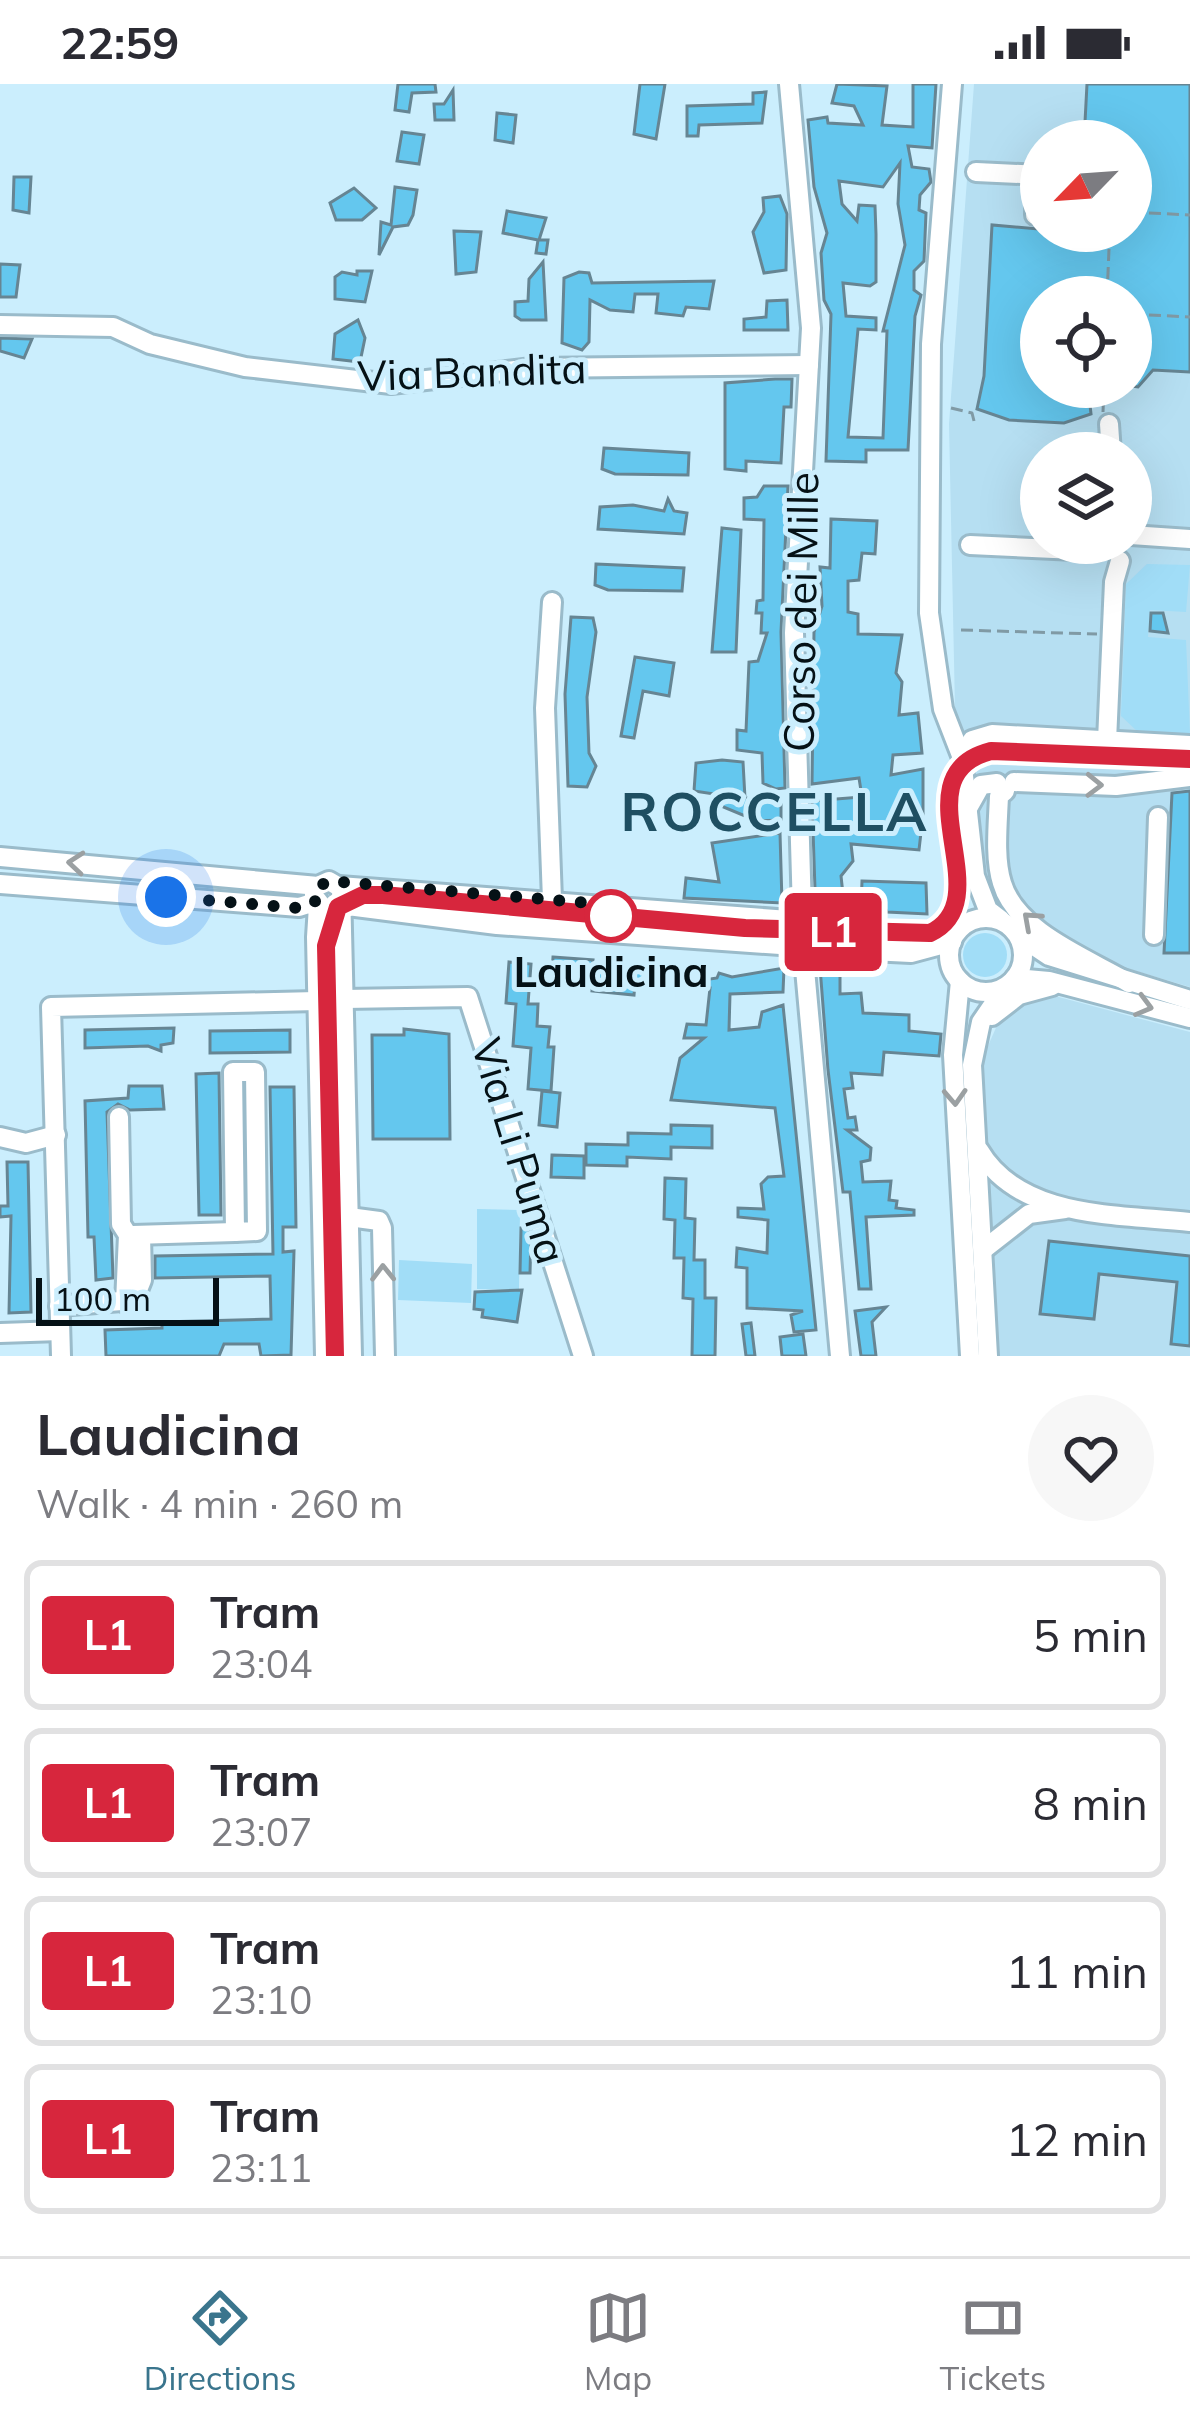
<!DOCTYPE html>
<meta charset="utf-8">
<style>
body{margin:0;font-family:Mulish,sans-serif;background:#f7f7f7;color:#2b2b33;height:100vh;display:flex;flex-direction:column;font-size:45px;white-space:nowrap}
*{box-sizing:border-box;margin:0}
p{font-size:39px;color:#7c7c81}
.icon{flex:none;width:66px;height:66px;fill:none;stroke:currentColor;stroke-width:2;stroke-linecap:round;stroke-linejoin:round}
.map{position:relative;height:1272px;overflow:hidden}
.side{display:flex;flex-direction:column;background:#fff;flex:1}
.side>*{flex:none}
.badge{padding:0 24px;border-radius:9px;font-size:42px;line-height:78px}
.needle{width:78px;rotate:245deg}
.controls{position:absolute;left:1020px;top:36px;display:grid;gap:24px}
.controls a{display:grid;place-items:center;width:132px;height:132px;border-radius:50%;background:#fff;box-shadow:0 12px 48px #0002;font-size:60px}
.scale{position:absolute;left:36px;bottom:30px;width:183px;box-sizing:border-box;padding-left:12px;border:6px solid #051116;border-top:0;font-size:33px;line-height:42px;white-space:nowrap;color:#051116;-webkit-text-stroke:9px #cbeefd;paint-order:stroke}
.you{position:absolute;width:60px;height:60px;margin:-30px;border:9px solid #fff;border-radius:50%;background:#1a73e8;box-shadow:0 0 0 18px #1a73e833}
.map>.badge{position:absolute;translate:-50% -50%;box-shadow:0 0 0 6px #fff}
.round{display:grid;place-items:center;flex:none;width:126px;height:126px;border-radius:63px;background:#f7f7f7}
.summary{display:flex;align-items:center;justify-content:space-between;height:204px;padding:0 36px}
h1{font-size:57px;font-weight:700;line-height:90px}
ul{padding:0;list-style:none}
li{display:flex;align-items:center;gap:36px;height:150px;margin:0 24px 18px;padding:0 12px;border:6px solid #e1e1e2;border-radius:18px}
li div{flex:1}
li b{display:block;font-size:45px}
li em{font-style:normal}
li .badge{min-width:132px;font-weight:700;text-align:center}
.status{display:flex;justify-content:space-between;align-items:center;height:84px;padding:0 60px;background:#fff;direction:ltr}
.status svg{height:33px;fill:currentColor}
.menu{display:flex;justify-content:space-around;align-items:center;height:168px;border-top:3px solid #e1e1e2;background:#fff;font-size:33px;color:#7c7c81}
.menu a{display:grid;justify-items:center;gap:6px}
.menu .current{color:#3a758d}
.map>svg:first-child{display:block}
</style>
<div class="status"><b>22:59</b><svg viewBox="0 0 49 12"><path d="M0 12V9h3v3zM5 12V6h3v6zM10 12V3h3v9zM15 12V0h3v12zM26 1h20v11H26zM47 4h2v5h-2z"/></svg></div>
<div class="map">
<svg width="1190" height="1272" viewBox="0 0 1190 1272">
<rect width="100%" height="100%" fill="#cbeefd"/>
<g fill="#b6dff2" fill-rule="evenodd">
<path d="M974 0H1190V903L1058 864 1018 839 992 808 979 765 955 624 949 340ZM1041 57H1131V147H1041ZM1041 213H1131V303H1041ZM1041 369H1131V459H1041Z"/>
<path d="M1055 912 1190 948V1272H997L983 973 999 937 1024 918Z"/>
</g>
<g fill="#a1ddf7">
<path d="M1147 480 1190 481 1186 528 1150 526 1148 553 1186 556 1190 650 1137 647 1121 632 1126 500Z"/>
<circle cx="985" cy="871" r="22"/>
<path d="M477 1125 520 1126 519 1206 477 1205Z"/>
<path d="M399 1176 472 1180 471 1219 398 1216Z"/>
</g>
<g fill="#64c7ee" stroke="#668593" stroke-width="3" fill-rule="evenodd">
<path d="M398 0H435L436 8 412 9 409 28 395 26Z"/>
<path d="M640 0H665L656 55 634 50Z"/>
<path d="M837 0 887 2 882 41 913 43V0H936L932 64 908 62 912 83 929 85 931 98 920 111 919 126 926 129 924 177 914 187V206L921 211 915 232 908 366H866V378L826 377 831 230 824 216 821 169 827 149 814 103 808 36 827 33 828 39 863 41 854 22 832 19ZM900 79 898 120 905 161 883 247H887L883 354 848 353 858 245 876 246V234L846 232 843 199 870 202 876 198V150L875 122 859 121 857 137 842 120 839 97 883 103Z"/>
<path d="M1087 0H1190V288L1153 286 1138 303 1131 302V213H1041V303H1088L1091 330 1064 339 1009 336 977 325 984 292 992 141 1062 147 1061 156 1080 157 1081 147H1131V57H1084Z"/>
<path d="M453 6 454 36H435L434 20H444Z"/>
<path d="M766 8 762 39 699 41 698 52H687V22L753 20V9Z"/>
<path d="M497 29 516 31 513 59 495 56Z"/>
<path d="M402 48 424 51 419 80 397 77Z"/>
<path d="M14 93H31L29 129 13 126Z"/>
<path d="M395 103 417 106 413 131 408 141 393 143 379 171 381 138 391 141Z"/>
<path d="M354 104 376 124 362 136H336L330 119Z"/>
<path d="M780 112 787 130 786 186 764 189 753 148 764 128 763 114Z"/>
<path d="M507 127 546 134 539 156H548L546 170 536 169 538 156 503 149Z"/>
<path d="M454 147 481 148 476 188 456 190Z"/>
<path d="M543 178 546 236H521L515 232V218L528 217 529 195Z"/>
<path d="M0 180 20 181 16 213H0Z"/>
<path d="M357 187H372L365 218 335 215V193L342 188 357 191Z"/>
<path d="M579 188 589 189 592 199 714 197 709 225 686 223 683 232 656 229 658 210H635L633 228 610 226 590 216 589 258 582 266 562 259 564 194Z"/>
<path d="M787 216 788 246H744V235L766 233 767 217Z"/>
<path d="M358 236 365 254 360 278 333 275 335 250Z"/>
<path d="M0 254 31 255H32L24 274 0 267Z"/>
<path d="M775 295H792L791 323H784L781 379 746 377V387L725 385V299Z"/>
<path d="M604 364 689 369 688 391 615 390 602 385Z"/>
<path d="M764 402H788L781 548 785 704 776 705 763 699 762 669 737 666V646L746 647 749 578 758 577 767 549H761L762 529H756L757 517 763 516 764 436 744 435V414L757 413Z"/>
<path d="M668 415 674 427 687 429 684 450 598 445 600 423 633 421 664 427Z"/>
<path d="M831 435 877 437 875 470 862 469 859 496 848 497V528L858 530V550L902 551 896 589 902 598 899 631 918 629 922 669 893 671 891 691 923 685V731L919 766 851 760 853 777 841 792 845 829 834 830 836 835H816L812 717 862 713 859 694 812 700 814 548 822 522 820 483 830 484Z"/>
<path d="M722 444 741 446 736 568H712Z"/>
<path d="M596 480 684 484 682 507 608 506 595 501Z"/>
<path d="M1151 529H1163L1168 549 1150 547Z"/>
<path d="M571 533 593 534 596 548 587 613 589 669 596 682 587 703 568 702 565 610Z"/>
<path d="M635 573 674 579 669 612 643 607 634 654 621 652Z"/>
<path d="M722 676 743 678 745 714 781 717V736L757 737 721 722V711L694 707 696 679Z"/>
<path d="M1190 707V869H1164L1172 709Z"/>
<path d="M780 749 782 819 684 814 686 794 719 798 712 759Z"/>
<path d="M862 797 926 799 927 830 887 828 884 822 861 825Z"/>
<path d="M553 873 593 876 592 885 633 889 634 880 676 883 674 902 635 899 634 911 592 907 593 895 552 891Z"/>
<path d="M509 878 531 880 528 920H538L537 942 550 943 548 963H554L551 1007 528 1005 531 964 513 962 516 920 506 919Z"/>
<path d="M840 881V910L861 909 863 929 909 931V947L941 950 939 972 884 968 882 991 851 989 853 1004 844 1005 848 1034 855 1033 857 1046H847L871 1064 870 1076 861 1078 863 1098 891 1097 889 1116 897 1117 896 1124 914 1126V1131L866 1133 871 1205H859L850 1108H843L828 986 820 883Z"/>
<path d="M784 884 783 908 730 910 729 946 759 943 762 928 783 921 816 1246 794 1248 791 1231 803 1227 747 1224V1184L736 1183 737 1164 767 1169 768 1136 738 1133V1124L764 1125 761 1100 768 1093 784 1092 775 1024 671 1016 680 974 704 954H684L687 940 706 941 710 904H691V898L717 894 719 889 732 893Z"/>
<path d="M174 944 173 959 161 961V967L148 962 85 964V946Z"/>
<path d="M404 945 449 950 450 1055H373L372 951H404Z"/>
<path d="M290 946V968L210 969V947Z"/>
<path d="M219 989 221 1131H199L196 990Z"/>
<path d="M129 1002H162L164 1025 130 1026 118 1020 107 1028 113 1194 96 1196 94 1153H88L85 1017 128 1014Z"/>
<path d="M270 1003H294L296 1143H283V1168L294 1167 291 1271 261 1272 259 1260H224L219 1272H106L105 1246 162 1244V1238L271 1235 270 1192 155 1194V1172L273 1170Z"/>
<path d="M542 1007 560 1009 557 1043 539 1041Z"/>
<path d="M671 1041 712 1042V1064L671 1063V1075L627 1073V1082L586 1081V1060L628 1061V1049L671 1050Z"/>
<path d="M552 1071 584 1072V1094L551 1093Z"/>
<path d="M7 1078H28L31 1228 9 1229 11 1132 0 1133V1122H8Z"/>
<path d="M665 1094 686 1095 685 1134 695 1135 694 1176H705V1214H716L715 1272H692L693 1215 683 1214 684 1174H674L675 1136 664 1135Z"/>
<path d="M521 1144H528L531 1153 530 1189H520Z"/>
<path d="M1049 1157 1190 1172V1262L1171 1260 1177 1198 1099 1190 1094 1235 1040 1230Z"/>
<path d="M522 1206 517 1238 482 1233 483 1226 474 1225 475 1208Z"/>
<path d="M886 1223 872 1238 876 1272H861L855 1227Z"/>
<path d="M751 1239 755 1272H746L742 1240Z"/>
<path d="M803 1250 806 1272H782L780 1253Z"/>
</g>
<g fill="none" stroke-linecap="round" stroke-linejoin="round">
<defs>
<g id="minor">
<path d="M789 0 811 244 794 549 803 863 840 1272"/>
<path d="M952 0 931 260 929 529 943 625 962 674 975 792 988 826 1001 836"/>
<path d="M976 88 1041 91"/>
<path d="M1036 91 1035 131 1041 132"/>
<path d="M0 241 113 243 150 260 245 283 391 300 532 284 809 281"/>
<path d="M1109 340 1111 369"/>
<path d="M1131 451 1190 455"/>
<path d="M970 461 1097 467"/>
<path d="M552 518 545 624 552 816"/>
<path d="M1107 657 1114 498 1120 477"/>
<path d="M962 674 972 656 992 650 1190 661"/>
<path d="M1014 698 1116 702 1190 693"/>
<path d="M1005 707 999 712C998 739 994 774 1002 799 1016 848 1089 875 1129 899"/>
<path d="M967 726 981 701 997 699"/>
<path d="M0 773 318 802 329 797 341 804 352 1272"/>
<path d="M0 800 299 823 315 818 314 810"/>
<path d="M339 802 803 837"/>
<path d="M340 821 497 841 851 866 911 869 952 858"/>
<circle cx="986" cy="871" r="37"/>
<path d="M1154 851 1158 733"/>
<path d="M1019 852 1049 872 1190 916"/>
<path d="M1015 894 1049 897 1190 934"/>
<path d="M960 897 953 971 970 1272"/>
<path d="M344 915 468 913 583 1272"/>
<path d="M992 932 1019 911 1052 902"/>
<path d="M233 988H255L257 1147 235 1148Z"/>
<path d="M119 1033 121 1140 128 1151 125 1219"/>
<path d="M0 1053 26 1059 56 1051"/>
<path d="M979 1066C1020 1136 1119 1130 1190 1138"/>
<path d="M349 1133 379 1137 382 1144 385 1272"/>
<path d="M133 1151 235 1148"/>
<path d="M983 1166 1029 1130 1065 1125"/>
<path d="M59 1222 134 1216 142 1196 141 1151"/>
<path d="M0 1249 60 1247"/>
<path d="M61 1272 51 923 317 917"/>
<path d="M325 1272 316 853 318 822 328 826"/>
<path d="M988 1272 972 981 981 938 1005 903"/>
</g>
<path id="major" d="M315 818 318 822"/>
</defs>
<use href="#minor" stroke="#9abbca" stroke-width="24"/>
<use href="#major" stroke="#9abbca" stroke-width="30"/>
<g stroke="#809aa5" stroke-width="3" stroke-dasharray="12 6" stroke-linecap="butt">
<path d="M1131 128 1190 131"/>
<path d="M1107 213 1109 165 1117 147"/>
<path d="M1131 230 1190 233"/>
<path d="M1076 316 1102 319"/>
<path d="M951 324 972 329 974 337"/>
<path d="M1103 328 1104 303"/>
<path d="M961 546 1097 550"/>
</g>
<use href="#minor" stroke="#fff" stroke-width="18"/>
<use href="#major" stroke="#fff" stroke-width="24"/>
<path stroke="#51666f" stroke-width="3" d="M335 1272 326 862C330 824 347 811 383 811L745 844 930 849 954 827C966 775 916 686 991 667L1190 676"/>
</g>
<defs><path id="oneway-chevron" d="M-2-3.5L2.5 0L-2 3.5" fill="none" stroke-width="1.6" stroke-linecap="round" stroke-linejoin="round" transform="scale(3)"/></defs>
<g stroke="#9ba0a2">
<use href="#oneway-chevron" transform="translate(1094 701) rotate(1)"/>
<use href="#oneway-chevron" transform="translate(76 779) rotate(-175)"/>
<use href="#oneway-chevron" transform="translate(1031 836) rotate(-138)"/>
<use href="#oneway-chevron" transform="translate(1144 922) rotate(15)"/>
<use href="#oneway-chevron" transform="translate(955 1013) rotate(87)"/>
<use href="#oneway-chevron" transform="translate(383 1189) rotate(-91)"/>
</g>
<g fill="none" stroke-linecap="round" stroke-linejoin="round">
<defs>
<path id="line" d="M335 1272 326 862 338 823 363 811H383L745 844 930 849C1003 815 896 691 991 667L1190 675"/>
</defs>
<use href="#line" stroke="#fff" stroke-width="27"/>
<use href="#line" stroke="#d7263d" stroke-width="18"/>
<path stroke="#051116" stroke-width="12" stroke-dasharray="0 21.6" d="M166 813 299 824 315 818 316 804 329 797 614 821 611 832"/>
</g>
<circle fill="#fff" stroke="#d7263d" stroke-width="6" cx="611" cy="832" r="24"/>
<g text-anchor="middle" stroke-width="10" stroke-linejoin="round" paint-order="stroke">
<g font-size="42" fill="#051116" stroke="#cbeefd">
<text transform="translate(472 288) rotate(-2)" y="15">Via Bandita</text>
<text transform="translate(801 528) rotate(-89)" y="15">Corso dei Mille</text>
<text transform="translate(519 1067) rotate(73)" y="15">Via Li Puma</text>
</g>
<g font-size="42" font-weight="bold" fill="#051116" stroke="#cbeefd">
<text x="611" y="903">Laudicina</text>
</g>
<g font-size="54" font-weight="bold" letter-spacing="3" fill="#1f4f62" stroke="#cbeefd">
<text x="775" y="747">ROCCELLA</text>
</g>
</g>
</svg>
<div class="controls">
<a><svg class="needle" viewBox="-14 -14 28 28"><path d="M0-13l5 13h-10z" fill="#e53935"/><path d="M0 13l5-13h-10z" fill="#7c7c81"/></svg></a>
<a><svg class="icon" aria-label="locate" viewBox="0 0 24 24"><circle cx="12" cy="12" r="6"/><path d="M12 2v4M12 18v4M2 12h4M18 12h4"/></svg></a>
<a><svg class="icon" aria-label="layers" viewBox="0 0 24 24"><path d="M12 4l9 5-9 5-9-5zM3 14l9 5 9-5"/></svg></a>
</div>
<div class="scale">100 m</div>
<div class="you" style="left:166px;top:813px"></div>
<b class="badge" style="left:833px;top:848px;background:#d7263d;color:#fff">L1</b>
</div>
<section class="side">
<div class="summary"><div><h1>Laudicina</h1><p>Walk · 4 min · 260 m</p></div><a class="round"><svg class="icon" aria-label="heart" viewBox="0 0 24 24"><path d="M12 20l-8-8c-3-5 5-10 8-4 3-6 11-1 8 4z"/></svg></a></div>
<ul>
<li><span class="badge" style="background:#d7263d;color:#fff">L1</span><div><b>Tram</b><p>23:04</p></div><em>5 min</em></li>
<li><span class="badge" style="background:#d7263d;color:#fff">L1</span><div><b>Tram</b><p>23:07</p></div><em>8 min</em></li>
<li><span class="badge" style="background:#d7263d;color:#fff">L1</span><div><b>Tram</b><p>23:10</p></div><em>11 min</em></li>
<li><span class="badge" style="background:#d7263d;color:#fff">L1</span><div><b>Tram</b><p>23:11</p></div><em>12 min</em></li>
</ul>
</section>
<nav class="menu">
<a class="current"><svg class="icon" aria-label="directions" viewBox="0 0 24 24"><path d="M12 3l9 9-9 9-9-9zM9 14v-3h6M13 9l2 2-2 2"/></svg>Directions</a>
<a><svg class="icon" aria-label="map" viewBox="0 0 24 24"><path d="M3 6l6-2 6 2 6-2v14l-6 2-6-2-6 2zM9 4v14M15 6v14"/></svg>Map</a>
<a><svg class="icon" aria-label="tickets" viewBox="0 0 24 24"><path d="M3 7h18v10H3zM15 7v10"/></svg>Tickets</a>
</nav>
